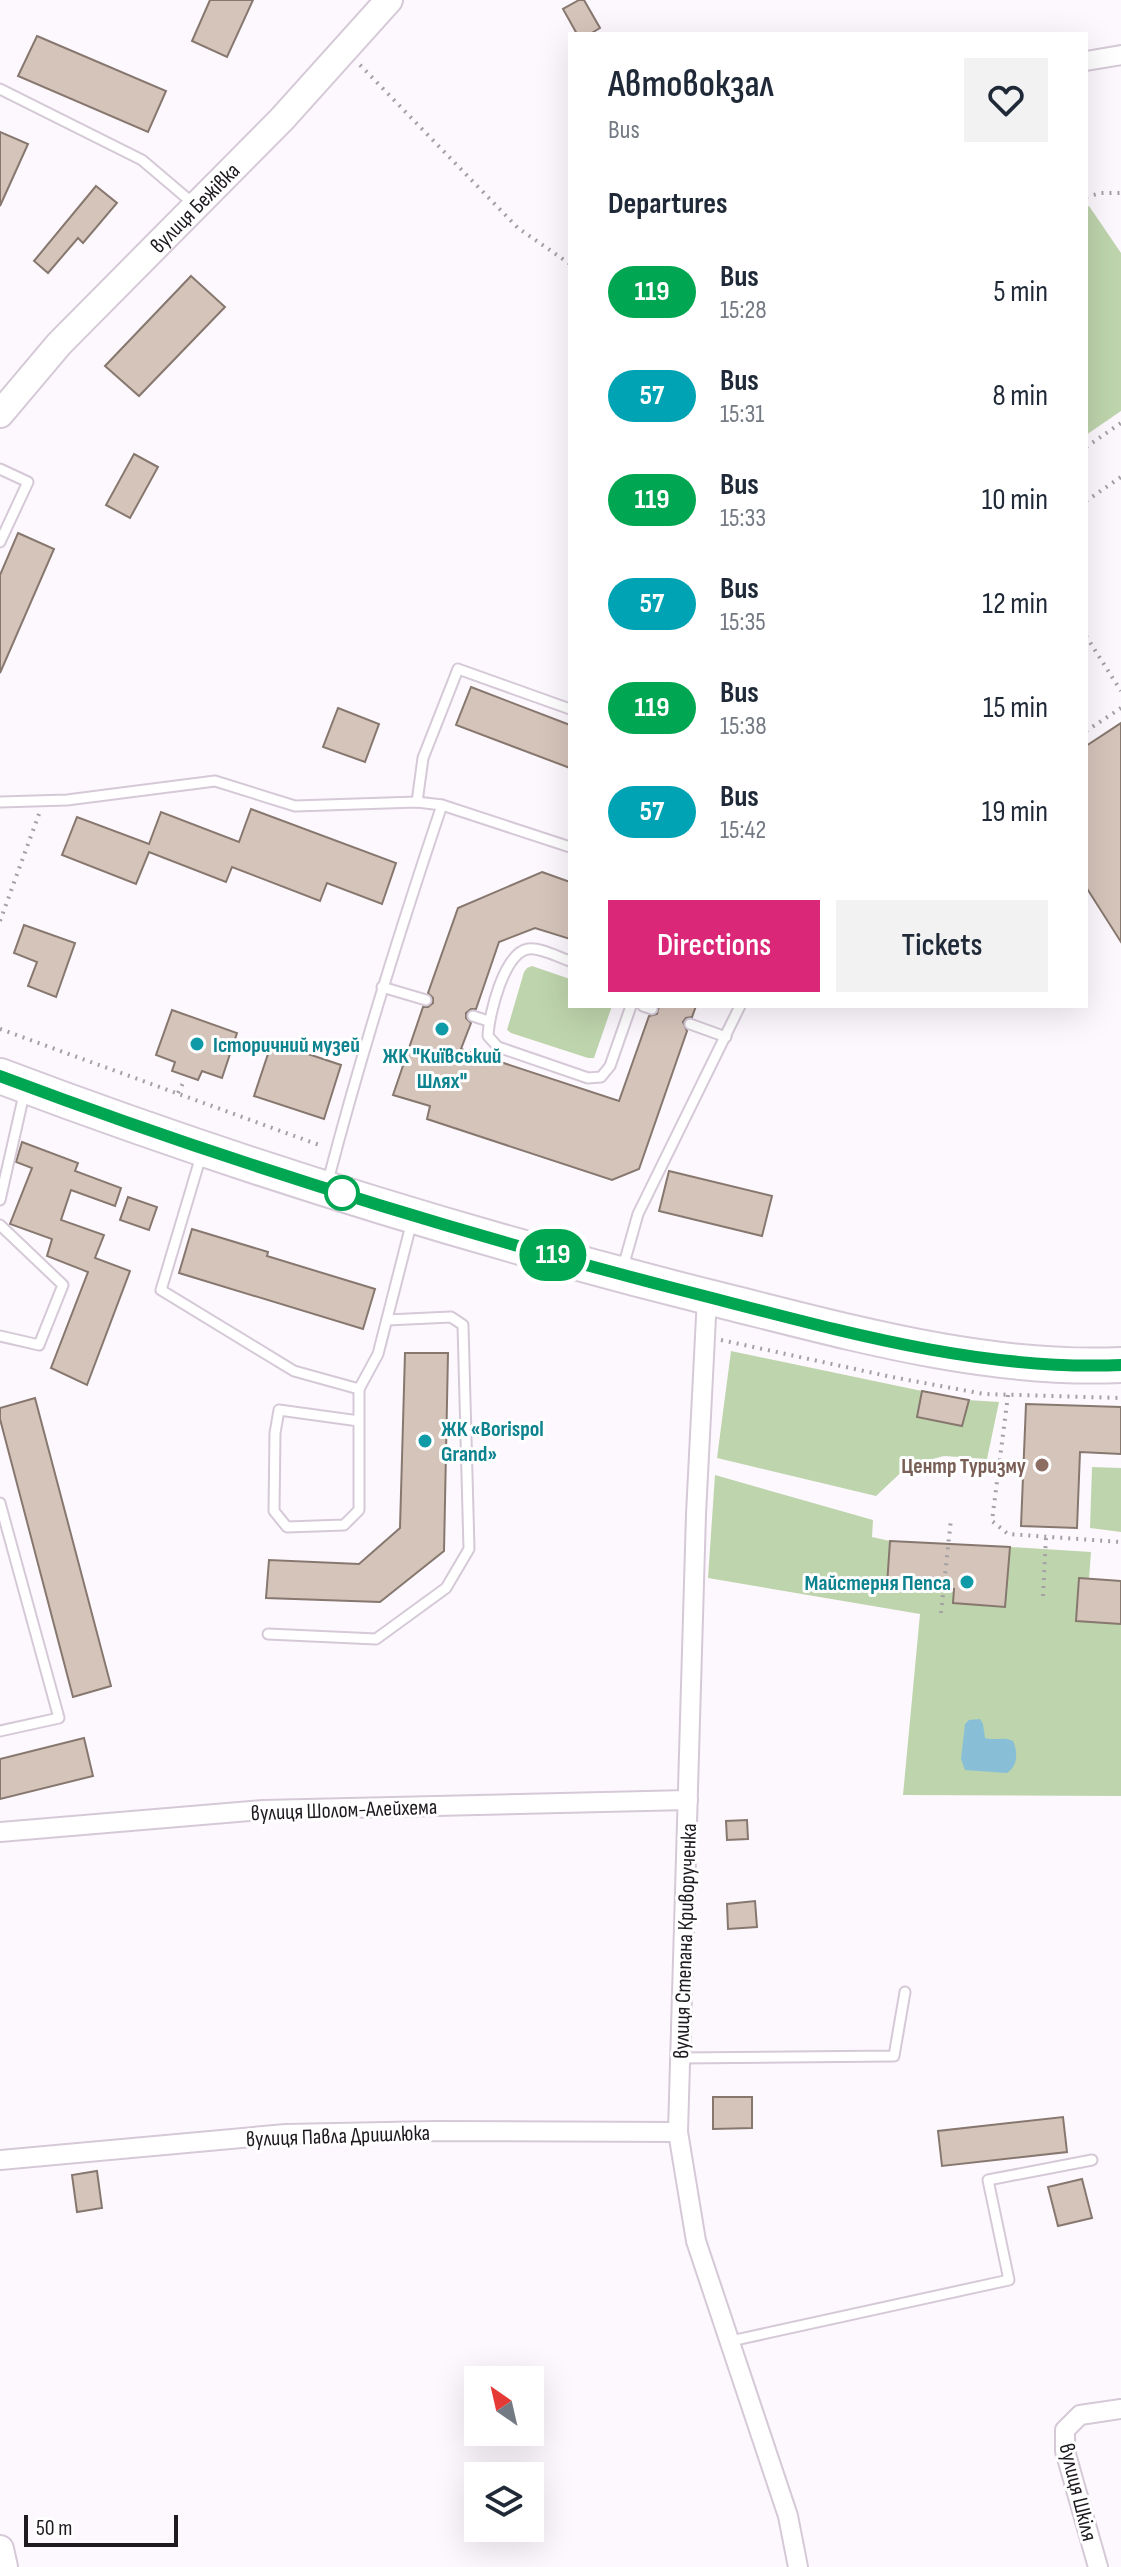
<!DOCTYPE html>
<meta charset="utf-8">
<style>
body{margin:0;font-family:"Sofia Sans Condensed",sans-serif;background:#f2f2f3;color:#1f2937;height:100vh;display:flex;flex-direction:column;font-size:30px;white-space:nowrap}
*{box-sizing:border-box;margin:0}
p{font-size:26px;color:#747a83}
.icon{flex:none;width:44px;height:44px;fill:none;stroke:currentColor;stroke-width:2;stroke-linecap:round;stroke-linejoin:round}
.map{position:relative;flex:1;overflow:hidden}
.panel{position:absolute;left:568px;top:32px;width:520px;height:976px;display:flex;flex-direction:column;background:#fff;border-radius:0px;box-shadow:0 8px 32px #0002}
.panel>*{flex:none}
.badge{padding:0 16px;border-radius:26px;font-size:28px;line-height:52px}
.needle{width:52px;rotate:326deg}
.buttons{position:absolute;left:464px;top:2366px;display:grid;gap:16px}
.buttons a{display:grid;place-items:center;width:80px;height:80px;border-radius:0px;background:#fff;box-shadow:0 8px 32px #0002;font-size:40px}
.scale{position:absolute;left:24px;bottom:20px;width:154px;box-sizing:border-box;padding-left:8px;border:4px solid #1e1a1f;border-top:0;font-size:22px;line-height:28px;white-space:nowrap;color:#1e1a1f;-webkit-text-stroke:6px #fff;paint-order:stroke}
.map>.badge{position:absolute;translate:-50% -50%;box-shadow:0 0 0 4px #fff}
h2{padding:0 40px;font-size:30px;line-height:72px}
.round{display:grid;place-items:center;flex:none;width:84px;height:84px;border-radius:0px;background:#f2f2f3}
.summary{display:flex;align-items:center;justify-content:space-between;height:136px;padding:0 40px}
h1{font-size:38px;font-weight:600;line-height:60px}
.primary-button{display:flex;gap:16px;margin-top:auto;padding:16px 40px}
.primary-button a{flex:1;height:92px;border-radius:0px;background:#db2777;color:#fff;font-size:32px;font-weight:600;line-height:92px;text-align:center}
.primary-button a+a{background:#f2f2f3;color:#1f2937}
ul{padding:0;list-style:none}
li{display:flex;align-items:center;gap:24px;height:104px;padding:0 40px}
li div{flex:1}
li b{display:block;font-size:30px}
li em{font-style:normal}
li .badge{min-width:88px;font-weight:700;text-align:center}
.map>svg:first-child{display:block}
</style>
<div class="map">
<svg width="1121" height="2567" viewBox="0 0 1121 2567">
<rect width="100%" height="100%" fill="#fdf8fe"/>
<g fill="#bed4ac">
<path d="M1089 206 1121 253V411L1086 435V208Z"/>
<path d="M532 966 570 979V1006H612L594 1058H588L511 1033 507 1030 524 972 527 968Z"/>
<path d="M731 1351 922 1391 968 1400 999 1402 987 1459 944 1456 909 1465 876 1496 717 1458Z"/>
<path d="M1092 1467 1121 1468V1532L1090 1528Z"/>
<path d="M715 1475 873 1520 872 1537 890 1541 887 1585 954 1589 953 1603 1005 1607 1010 1547 1091 1552 1089 1579 1076 1621 1121 1624V1796L903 1795 920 1614 708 1578Z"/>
</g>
<path fill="#88bfd6" d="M980 1719 983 1724 985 1738C995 1741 1004 1736 1013 1741 1018 1752 1018 1766 1007 1773L965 1770 961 1759 965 1724 969 1720Z"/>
<g fill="#d5c4ba" stroke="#87786f" stroke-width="2">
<path d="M210 0H253L227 57 192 41Z"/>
<path d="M579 0H584L600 28 590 34H577L563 9Z"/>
<path d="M37 36 166 91 148 132 18 76Z"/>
<path d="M0 132 28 144 0 206Z"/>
<path d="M96 186 117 203 83 243 78 238 48 273 34 261Z"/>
<path d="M191 276 225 307 139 396 105 366Z"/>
<path d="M134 454 158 467 130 518 106 505Z"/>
<path d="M18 533 54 549 0 673V575Z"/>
<path d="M471 687 570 725V768L456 725Z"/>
<path d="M338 708 379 724 365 762 323 747Z"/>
<path d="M1121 723V942L1086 887V746Z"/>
<path d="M251 809 396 863 382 904 327 883 320 901 232 867 226 882 149 852 136 884 62 855 77 817 149 844 161 812 239 842Z"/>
<path d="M542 872 570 882V939L535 928 499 942 476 1009H471L466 1013V1018L471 1023 461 1049 619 1101 649 1016 657 1014 659 1006H696L692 1017 686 1018 683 1022 687 1031 639 1169 612 1180 427 1119 430 1106 393 1095 423 1007H428L433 1003V998L428 993 458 908Z"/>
<path d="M24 925 75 943 56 997 28 986 37 962 14 953Z"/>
<path d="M172 1010 237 1033 222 1078 202 1071 198 1080 172 1071 175 1062 156 1055Z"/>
<path d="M272 1042 341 1065 324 1119 254 1096Z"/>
<path d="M22 1142 78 1163 75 1171 121 1188 115 1206 71 1190 61 1220 104 1235 95 1258 130 1271 87 1385 51 1368 88 1272 47 1256 52 1239 10 1224 32 1168 16 1162Z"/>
<path d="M669 1171 772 1196 762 1236 659 1211Z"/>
<path d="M128 1197 157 1207 149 1230 120 1220Z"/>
<path d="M192 1229 268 1252 267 1256 375 1289 363 1329 179 1273Z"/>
<path d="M405 1353H448L444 1551 380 1602 266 1598 269 1560 359 1564 400 1528Z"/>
<path d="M922 1391 969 1400 962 1426 917 1417Z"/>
<path d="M35 1398 111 1686 73 1697 0 1419V1408Z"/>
<path d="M1026 1404 1121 1407V1454L1080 1452 1077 1528 1021 1526Z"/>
<path d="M890 1541 1010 1547 1005 1607 953 1603 954 1589 887 1585Z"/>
<path d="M1079 1578 1121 1581V1624L1076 1621Z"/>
<path d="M84 1738 93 1776 0 1799V1759Z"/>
<path d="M747 1820 748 1839 727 1840 726 1821Z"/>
<path d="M755 1901 757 1927 728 1929 727 1904Z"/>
<path d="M713 2097H752V2128L713 2129Z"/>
<path d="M1063 2117 1067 2152 942 2166 938 2131Z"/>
<path d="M97 2171 102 2208 77 2212 72 2175Z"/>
<path d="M1082 2179 1092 2218 1058 2226 1048 2187Z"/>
</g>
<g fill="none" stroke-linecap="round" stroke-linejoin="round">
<defs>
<g id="lane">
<path d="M0 89 142 160 195 205"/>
<path d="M0 469 28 482 0 542"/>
<path d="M0 802 67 800 215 781 295 806 417 802 442 805 570 847"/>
<path d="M417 802 423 758 458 669 570 709"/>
<path d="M570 961C558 957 540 947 528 949 504 953 489 1014 488 1036L498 1047 588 1078 601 1077 610 1066 631 1006"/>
<path d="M382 987 426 1000"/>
<path d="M643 1006 652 1009"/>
<path d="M473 1016 488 1021"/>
<path d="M690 1024 726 1037"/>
<path d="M201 1156 161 1290 294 1371 359 1389 378 1354 412 1221"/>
<path d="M328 1181C361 1054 400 930 442 805"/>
<path d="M0 1200 25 1090"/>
<path d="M0 1225 63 1285 39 1345 0 1336"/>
<path d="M623 1267 638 1214 740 1006"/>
<path d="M359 1389V1510L344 1525 287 1527 274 1511 275 1433 279 1410 359 1421"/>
<path d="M0 1503 59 1718 0 1731"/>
<path d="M268 1634 376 1639 446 1588 469 1549 463 1325 451 1317 387 1320"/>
<path d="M680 2058 894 2056 905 1992"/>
<path d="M731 2341 1009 2280 988 2180 1092 2160"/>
</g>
<g id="street">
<path d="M1086 61 1121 55"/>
<path d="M707 1297 696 1514 678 2132 696 2241 788 2516 798 2567"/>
<path d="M0 1832 263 1810 688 1800"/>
<path d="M0 2160 286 2134 435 2131 678 2132"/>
<path d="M1098 2567 1065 2451V2430L1080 2415 1121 2409"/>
</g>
<g id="secondary">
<path id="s1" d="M0 414 59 344 282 119 389 0"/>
<path d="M0 2549 4 2567"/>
</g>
<path id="highway" d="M0 1076C238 1166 482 1241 728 1302 856 1334 988 1371 1121 1365"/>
</defs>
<use href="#lane" stroke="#d5c9d7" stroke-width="13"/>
<use href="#street" stroke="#d5c9d7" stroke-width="22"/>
<use href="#secondary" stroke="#d5c9d7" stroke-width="30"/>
<use href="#highway" stroke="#d5c9d7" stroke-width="38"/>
<g stroke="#a5a0a6" stroke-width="4" stroke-dasharray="2 6" stroke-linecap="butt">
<path d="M360 65 518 228 570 264"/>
<path d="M1086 197 1101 193H1121"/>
<path d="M1086 447 1121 423"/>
<path d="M1086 501 1121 477"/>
<path d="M1086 636 1121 691"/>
<path d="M1086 731 1121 708"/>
<path d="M0 921 39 814"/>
<path d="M0 1029 322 1146"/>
<path d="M178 1093 185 1079"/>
<path d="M721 1340 892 1377 984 1394 1121 1398"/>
<path d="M1008 1395 992 1521 1008 1534 1121 1542"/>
<path d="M1043 1596 1046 1537"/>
<path d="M941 1613 951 1519"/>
</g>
<use href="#lane" stroke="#fff" stroke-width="9"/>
<use href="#street" stroke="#fff" stroke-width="18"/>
<use href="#secondary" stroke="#fff" stroke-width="26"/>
<use href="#highway" stroke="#fff" stroke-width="34"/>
</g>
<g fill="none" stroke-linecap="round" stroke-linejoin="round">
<defs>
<path id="line" d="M0 1076C234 1164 474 1238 716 1299 848 1333 984 1371 1121 1365"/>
</defs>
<use href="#line" stroke="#fff" stroke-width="18"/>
<use href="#line" stroke="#00a651" stroke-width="12"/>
</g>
<g fill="#0f9aa8" stroke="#fff" stroke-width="3">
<circle cx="442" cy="1029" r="8"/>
<circle cx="197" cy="1044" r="8"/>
<circle cx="425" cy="1441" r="8"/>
<circle cx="967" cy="1582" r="8"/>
</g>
<circle fill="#fff" stroke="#00a651" stroke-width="4" cx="342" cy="1193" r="16"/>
<circle fill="#8d6e63" stroke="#fff" stroke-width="3" cx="1042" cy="1465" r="8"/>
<g text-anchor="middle" stroke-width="6" stroke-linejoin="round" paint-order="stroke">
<g font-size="22" fill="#1e1a1f" stroke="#fff">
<text dy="8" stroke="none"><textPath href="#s1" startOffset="284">вулиця Бежівка</textPath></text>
<text transform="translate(344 1809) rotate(-2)" y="8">вулиця Шолом-Алейхема</text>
<text transform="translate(684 1941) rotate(-88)" y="8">вулиця Степана Криворученка</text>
<text transform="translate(338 2135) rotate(-2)" y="8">вулиця Павла Дришлюка</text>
<text transform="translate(1079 2492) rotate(76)" y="8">вулиця Шкіля</text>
</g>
<g font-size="22" font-weight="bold" fill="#0d838f" stroke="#fff" text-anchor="start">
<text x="213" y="1052">Історичний музей</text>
<text x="442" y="1063" text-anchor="middle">ЖК "Київський<tspan x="442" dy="25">Шлях"</tspan></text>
<text x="441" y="1436">ЖК «Borispol<tspan x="441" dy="25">Grand»</tspan></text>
<text x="951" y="1590" text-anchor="end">Майстерня Пепса</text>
</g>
<g font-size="22" font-weight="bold" fill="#785e54" stroke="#fff" text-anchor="end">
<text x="1026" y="1473">Центр Туризму</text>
</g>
</g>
</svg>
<div class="buttons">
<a><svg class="needle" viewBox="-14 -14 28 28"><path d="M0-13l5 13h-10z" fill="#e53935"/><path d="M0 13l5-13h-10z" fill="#747a83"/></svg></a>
<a><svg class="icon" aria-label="layers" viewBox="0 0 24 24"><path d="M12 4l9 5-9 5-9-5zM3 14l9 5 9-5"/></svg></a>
</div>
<div class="scale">50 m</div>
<b class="badge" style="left:553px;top:1255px;background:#00a651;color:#fff">119</b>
<section class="panel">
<div class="summary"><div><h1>Автовокзал</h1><p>Bus</p></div><a class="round"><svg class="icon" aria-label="heart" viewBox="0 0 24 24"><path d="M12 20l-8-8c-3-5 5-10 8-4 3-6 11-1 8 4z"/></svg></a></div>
<h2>Departures</h2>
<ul>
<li><span class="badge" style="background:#00a651;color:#fff">119</span><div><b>Bus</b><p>15:28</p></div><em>5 min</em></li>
<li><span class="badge" style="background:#00a3b4;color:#fff">57</span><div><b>Bus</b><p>15:31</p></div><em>8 min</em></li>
<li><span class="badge" style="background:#00a651;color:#fff">119</span><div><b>Bus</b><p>15:33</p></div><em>10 min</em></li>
<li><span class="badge" style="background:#00a3b4;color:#fff">57</span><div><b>Bus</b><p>15:35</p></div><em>12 min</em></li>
<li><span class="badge" style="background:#00a651;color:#fff">119</span><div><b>Bus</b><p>15:38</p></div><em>15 min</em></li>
<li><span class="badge" style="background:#00a3b4;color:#fff">57</span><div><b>Bus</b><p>15:42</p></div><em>19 min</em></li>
</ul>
<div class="primary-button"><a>Directions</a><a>Tickets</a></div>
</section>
</div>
